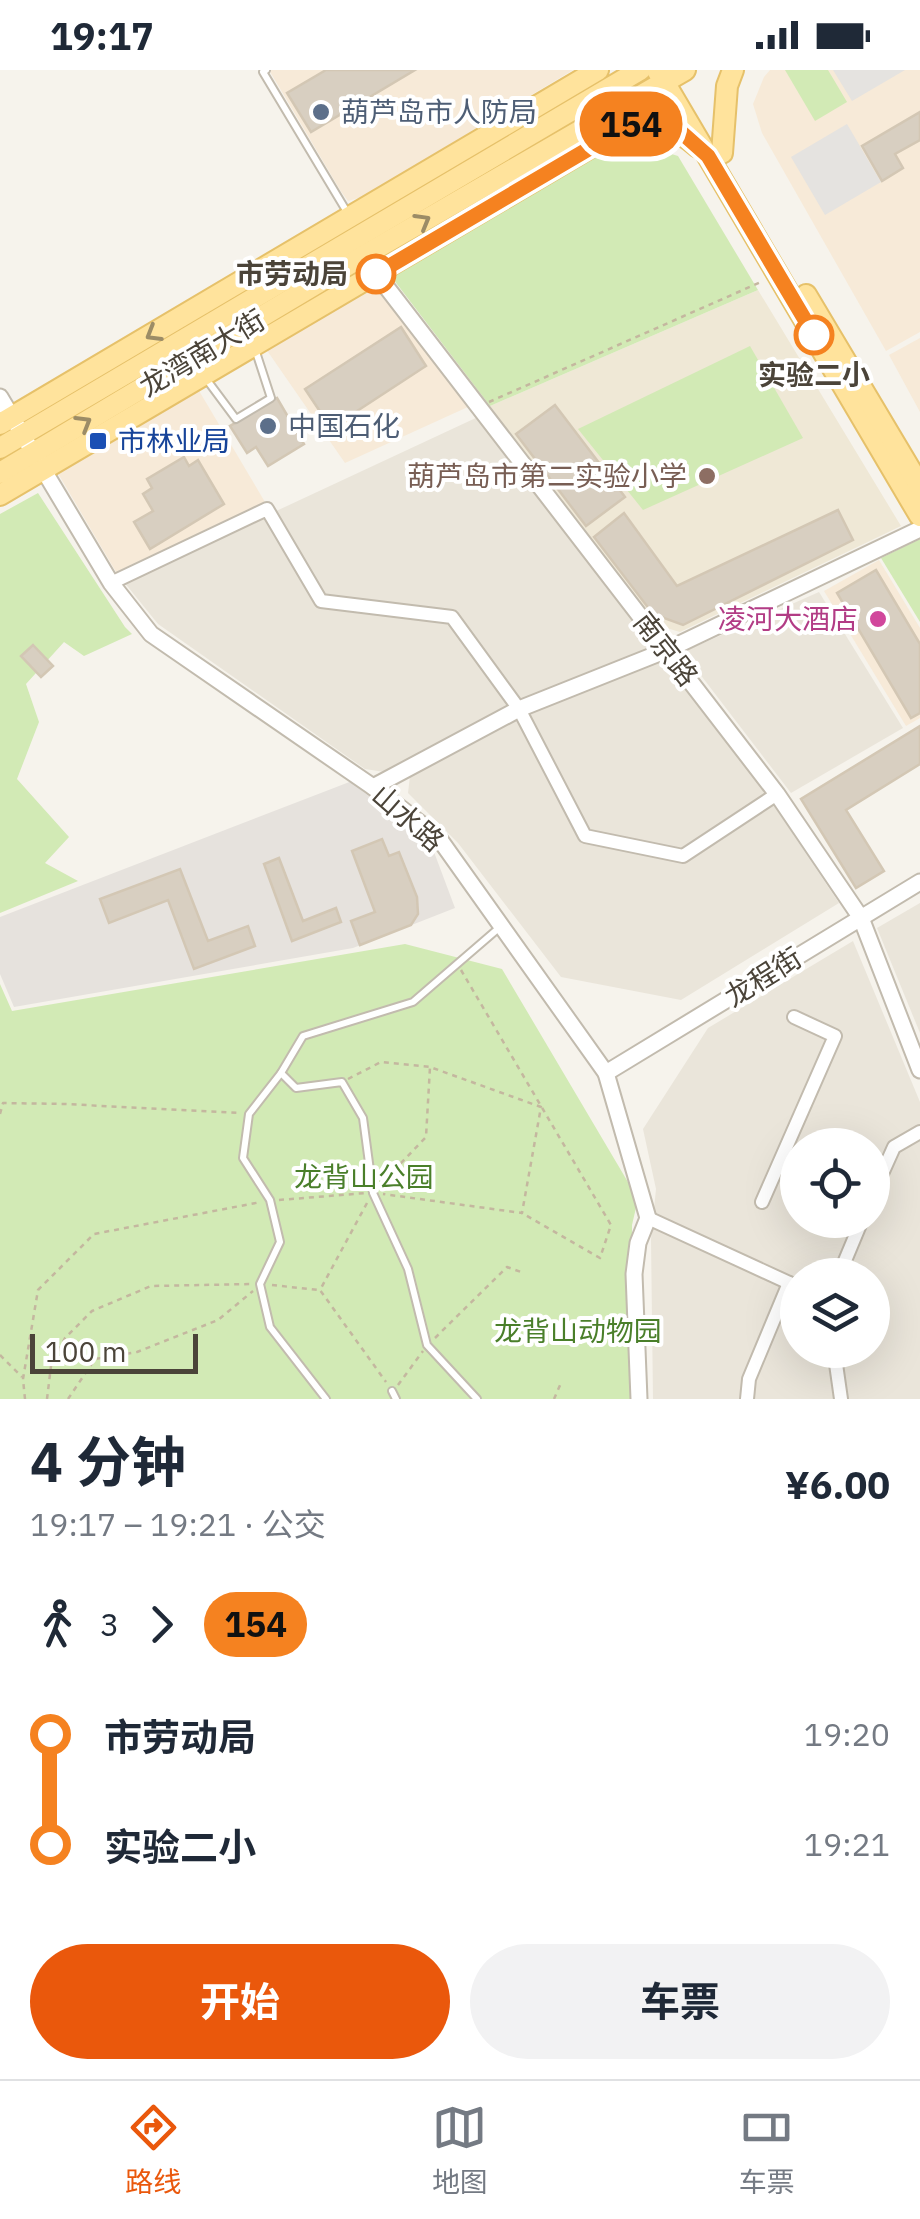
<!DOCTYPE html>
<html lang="zh">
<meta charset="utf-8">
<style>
body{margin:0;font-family:"IBM Plex Sans","Noto Sans SC",sans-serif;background:#f2f2f3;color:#1f2937;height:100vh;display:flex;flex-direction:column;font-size:38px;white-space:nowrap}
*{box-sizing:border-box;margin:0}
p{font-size:32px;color:#747a83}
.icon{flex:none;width:55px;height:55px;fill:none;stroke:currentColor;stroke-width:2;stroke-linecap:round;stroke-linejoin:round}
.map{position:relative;height:1329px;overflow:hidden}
.panel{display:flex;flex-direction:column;background:#fff;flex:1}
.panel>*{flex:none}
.badge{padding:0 20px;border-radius:32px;font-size:35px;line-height:65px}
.buttons{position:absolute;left:780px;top:1058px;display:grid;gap:20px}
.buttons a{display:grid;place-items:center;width:110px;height:110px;border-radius:50%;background:#fff;box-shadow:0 10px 40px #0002;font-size:50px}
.scale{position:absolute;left:30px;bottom:25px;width:168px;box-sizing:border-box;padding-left:10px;border:5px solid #4b4439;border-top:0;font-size:28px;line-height:35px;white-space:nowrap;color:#4b4439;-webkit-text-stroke:8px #fff;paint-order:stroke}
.map>.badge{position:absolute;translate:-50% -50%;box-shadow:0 0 0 5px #fff}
.legs{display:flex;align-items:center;gap:15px;height:110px;padding:0 30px;font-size:32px}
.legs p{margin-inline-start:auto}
.overview{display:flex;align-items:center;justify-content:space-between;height:170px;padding:0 30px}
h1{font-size:55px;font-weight:700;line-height:75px}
.primary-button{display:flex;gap:20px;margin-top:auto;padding:20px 30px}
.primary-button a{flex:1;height:115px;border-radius:60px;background:#ea580c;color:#fff;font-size:40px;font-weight:700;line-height:115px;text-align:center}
.primary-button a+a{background:#f2f2f3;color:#1f2937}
ul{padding:0 30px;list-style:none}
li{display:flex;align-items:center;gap:35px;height:110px;font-size:38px}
li i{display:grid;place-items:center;width:15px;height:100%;margin:0 12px;background:currentColor}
li i::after{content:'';width:25px;height:25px;margin:-12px;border:8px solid;border-radius:50%;background:#fff}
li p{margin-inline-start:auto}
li:first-child i{background:linear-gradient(#0000 50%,currentColor 0)}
li:last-child i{background:linear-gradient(currentColor 50%,#0000 0)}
.status{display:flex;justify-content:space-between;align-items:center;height:70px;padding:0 50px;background:#fff;direction:ltr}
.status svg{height:28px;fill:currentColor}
.tabs{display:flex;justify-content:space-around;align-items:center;height:140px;border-top:2px solid #e0e1e3;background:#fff;font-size:28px;color:#747a83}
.tabs a{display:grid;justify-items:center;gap:5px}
.tabs .current{color:#ea580c}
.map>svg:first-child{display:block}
</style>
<div class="status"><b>19:17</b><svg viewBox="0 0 49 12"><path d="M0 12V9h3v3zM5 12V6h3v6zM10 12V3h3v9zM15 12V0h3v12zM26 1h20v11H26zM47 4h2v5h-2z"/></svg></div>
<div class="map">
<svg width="920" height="1329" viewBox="0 0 920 1329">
<rect width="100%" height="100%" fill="#f6f3ec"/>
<g fill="#eae5da" fill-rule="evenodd">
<path d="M480 346 760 715 839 833 681 930 561 907 458 773 408 723 410 706 365 699 158 554 124 512Z"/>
<path d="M819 522 903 658 791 723 683 582Z"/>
<path d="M920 833V963L877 858Z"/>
<path d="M853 871 920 1032V1329H653L651 1169 656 1119 643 1059 708 958ZM798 1075H872V1150H798ZM798 1205H872V1280H798Z"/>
</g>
<g fill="#f7ead8">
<path d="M269 0H573L362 127 348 131 340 120Z"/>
<path d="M770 0H920V262L886 281 762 63 753 34 764 7Z"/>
<path d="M378 214 470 336 345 393 266 279Z"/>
<path d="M920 268V342L889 285Z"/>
<path d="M198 319 265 432 116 502 56 400Z"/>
<path d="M879 490 920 558V648L906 656 824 521Z"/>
</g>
<path fill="#e6e2dd" d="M352 711 428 766 455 838 353 878 14 937 0 904V847Z"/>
<path fill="#efe8d6" d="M758 220 901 456 680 562 653 554 490 336Z"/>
<g fill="#d2eab5">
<path d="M785 0H828L847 32 815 51Z"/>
<path d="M623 69 678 86 758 220 490 336 387 201Z"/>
<path d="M750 276 803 368 643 440 578 359Z"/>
<path d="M38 423 125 557 132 564 84 586 64 572 26 614 39 652 17 709 69 767 45 793 78 811 0 843V444Z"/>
<path d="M920 469V552L881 488Z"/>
<path d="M405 874 502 899 638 1129 632 1155V1329H0V914L12 941Z"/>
</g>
<g fill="#e5e3e0">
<path d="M833 0H905L852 31Z"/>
<path d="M847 54 881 112 825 145 791 87Z"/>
</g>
<g fill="#d8cfc1" stroke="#d3c7b4" stroke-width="2.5">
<path d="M326 0H415L311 62 287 23Z"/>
<path d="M920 42V70L895 84 903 98 882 111 862 76Z"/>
<path d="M401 257 426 296 331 358 305 319Z"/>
<path d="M277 328 304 374 268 396 256 377 247 383 230 356Z"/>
<path d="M555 335 625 427 586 456 516 364Z"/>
<path d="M184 387 189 396 198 390 224 434 150 479 134 452 153 441 143 424 152 418 147 409Z"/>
<path d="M838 440 853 470 683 555 653 544 594 467 624 443 677 516Z"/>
<path d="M876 500 920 574V643L911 648 837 523Z"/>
<path d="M33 575 53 596 41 607 21 586Z"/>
<path d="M920 656V694L846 740 884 801 856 818 801 729Z"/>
<path d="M382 769 389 786 399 782 417 827 418 844 411 855 360 875 351 851 375 842 352 781Z"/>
<path d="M279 788 303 851 336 838 341 852 292 871 264 794Z"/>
<path d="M180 799 208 871 248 856 255 876 194 899 168 830 109 853 100 829Z"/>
</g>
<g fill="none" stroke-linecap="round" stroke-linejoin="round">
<defs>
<g id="service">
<path d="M266 0 263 2 347 142"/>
<path d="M204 306 236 349 271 328 256 282"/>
<path d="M281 1003 296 1018 342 1012 363 1048 373 1123 408 1199 427 1275 477 1329"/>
<path d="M392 1321 396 1329"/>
<path d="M326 1329 270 1257 260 1214 280 1172 270 1130 243 1088 249 1044 281 1003 303 966 413 932 500 857"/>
</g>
<g id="minor">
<path d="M111 513 267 439 321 531 452 547 519 639 585 766 683 786 777 724"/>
<path d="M872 1126 894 1077 920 1062"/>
<path d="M762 1132 835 966 794 947"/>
<path d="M648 1148 798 1217"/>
<path d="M839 1205 862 1150"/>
<path d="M834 1280 841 1329"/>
<path d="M747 1329 749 1309 789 1213"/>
</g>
<g id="tertiary">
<path d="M371 197 777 724 861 848 920 1000"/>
<path d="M0 327 111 513 151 564 373 717 438 767 606 1003 648 1148 638 1173 634 1204 639 1329"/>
<path d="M373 717 519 639 667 580 920 459"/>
<path d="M606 1003 920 812"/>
</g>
<g id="primary">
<path d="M657 0 920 446"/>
<path d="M625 51C657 52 673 56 698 77"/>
<path d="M722 83 727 16 733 0"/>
<path d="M806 225 920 416"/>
<path d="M0 354 598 0"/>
<path d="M0 378 640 0"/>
<path d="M0 403 363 186 685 0"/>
<path d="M0 425 635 51"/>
</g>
</defs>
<use href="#service" stroke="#c2bbae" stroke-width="10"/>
<use href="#minor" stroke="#c2bbae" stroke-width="16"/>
<use href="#tertiary" stroke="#c2bbae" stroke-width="19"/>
<use href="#primary" stroke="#e6c16a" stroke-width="24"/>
<g stroke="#c4b79f" stroke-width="2.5" stroke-dasharray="5 5" stroke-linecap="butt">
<path d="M489 332 761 212"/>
<path d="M461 900 611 1155 600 1188 522 1143"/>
<path d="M348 1009 381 992 430 997 541 1037 522 1143 383 1124"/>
<path d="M0 1044 3 1033 65 1034 239 1043"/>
<path d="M380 1115 426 1067 430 997"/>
<path d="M279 1130 366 1123"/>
<path d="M367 1133 320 1220 386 1312"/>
<path d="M272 1215 318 1220"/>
<path d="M435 1268 507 1197 524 1203"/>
<path d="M0 1285 22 1307"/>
<path d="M398 1315 423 1281"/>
<path d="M25 1329 23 1309 38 1220 94 1164 261 1132"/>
<path d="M47 1329 51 1296 65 1268 92 1241 151 1216 252 1214"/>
<path d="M68 1329 95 1289 137 1282 218 1250 253 1221"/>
<path d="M554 1329 561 1313"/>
</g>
<use href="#service" stroke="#fff" stroke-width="6"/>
<use href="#minor" stroke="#fff" stroke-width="12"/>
<use href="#tertiary" stroke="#fff" stroke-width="15"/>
<use href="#primary" stroke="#ffe39c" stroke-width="20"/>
</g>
<defs><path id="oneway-chevron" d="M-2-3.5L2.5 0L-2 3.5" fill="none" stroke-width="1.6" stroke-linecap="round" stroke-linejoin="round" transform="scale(2.5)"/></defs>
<g stroke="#9c8c66">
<use href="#oneway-chevron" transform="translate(423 151) rotate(-30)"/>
<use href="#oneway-chevron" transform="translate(153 264) rotate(149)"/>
<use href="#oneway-chevron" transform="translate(84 353) rotate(-31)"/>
</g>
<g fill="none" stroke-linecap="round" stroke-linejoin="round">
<defs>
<path id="line-1" d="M376 204 636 51 653 52 681 62 708 86 814 265"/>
</defs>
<use href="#line-1" stroke="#fff" stroke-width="22"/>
<use href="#line-1" stroke="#f58220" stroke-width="15"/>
</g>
<g fill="#5c6f8a" stroke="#fff" stroke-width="4">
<circle cx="321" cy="42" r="10"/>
<circle cx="268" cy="356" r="10"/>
</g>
<g fill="#fff" stroke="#f58220" stroke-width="5">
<circle cx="376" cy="204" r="18"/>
<circle cx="814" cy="265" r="18"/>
</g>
<rect fill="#1a4fb4" stroke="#fff" stroke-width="4" x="88" y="361" width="20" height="20" rx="5"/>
<circle fill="#8d6e63" stroke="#fff" stroke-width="4" cx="707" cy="406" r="10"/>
<circle fill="#d1479c" stroke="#fff" stroke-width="4" cx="878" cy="549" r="10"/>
<g text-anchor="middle" stroke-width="8" stroke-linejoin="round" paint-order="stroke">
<g font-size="28" fill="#4e5e75" stroke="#fff" text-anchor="start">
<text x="341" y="52">葫芦岛市人防局</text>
<text x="288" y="366">中国石化</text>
</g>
<g font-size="28" font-weight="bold" fill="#4b4439" stroke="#fff" text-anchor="end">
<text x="348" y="214">市劳动局</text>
<text x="814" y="315" text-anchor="middle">实验二小</text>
</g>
<g font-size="28" fill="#4b4439" stroke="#fff">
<text transform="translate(202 283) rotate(-31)" y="10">龙湾南大街</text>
<text transform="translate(666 579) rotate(52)" y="10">南京路</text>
<text transform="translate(408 748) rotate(41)" y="10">山水路</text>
<text transform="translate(763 907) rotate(-32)" y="10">龙程街</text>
</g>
<g font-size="28" fill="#164399" stroke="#fff" text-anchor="start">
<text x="118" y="381">市林业局</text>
</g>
<g font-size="28" fill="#785e54" stroke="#fff" text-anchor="end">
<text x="687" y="416">葫芦岛市第二实验小学</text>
</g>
<g font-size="28" fill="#b23c85" stroke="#fff" text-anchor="end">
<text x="858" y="559">凌河大酒店</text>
</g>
<g font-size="28" fill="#4a7f2a" stroke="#fff">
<text x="364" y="1117">龙背山公园</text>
<text x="578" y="1271">龙背山动物园</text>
</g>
</g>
</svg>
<div class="buttons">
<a><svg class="icon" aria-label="locate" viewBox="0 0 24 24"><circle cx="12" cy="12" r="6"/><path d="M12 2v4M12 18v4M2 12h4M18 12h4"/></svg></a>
<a><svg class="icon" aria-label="layers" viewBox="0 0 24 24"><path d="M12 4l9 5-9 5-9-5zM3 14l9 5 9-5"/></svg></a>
</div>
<div class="scale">100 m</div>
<b class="badge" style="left:631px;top:54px;background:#f58220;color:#111">154</b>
</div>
<section class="panel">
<div class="overview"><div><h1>4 分钟</h1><p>19:17 – 19:21 · 公交</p></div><b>¥6.00</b></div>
<div class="legs"><svg class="icon" aria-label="walk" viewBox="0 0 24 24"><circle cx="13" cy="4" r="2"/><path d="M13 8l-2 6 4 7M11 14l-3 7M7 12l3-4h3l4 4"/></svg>3<svg class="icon" aria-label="forward" viewBox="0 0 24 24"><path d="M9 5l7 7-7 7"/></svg><b class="badge" style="background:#f58220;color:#111">154</b></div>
<ul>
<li><i style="color:#f58220"></i><b>市劳动局</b><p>19:20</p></li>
<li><i style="color:#f58220"></i><b>实验二小</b><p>19:21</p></li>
</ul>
<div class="primary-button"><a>开始</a><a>车票</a></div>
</section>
<nav class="tabs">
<a class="current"><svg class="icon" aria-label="directions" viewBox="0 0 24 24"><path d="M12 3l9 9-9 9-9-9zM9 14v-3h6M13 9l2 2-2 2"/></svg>路线</a>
<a><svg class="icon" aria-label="map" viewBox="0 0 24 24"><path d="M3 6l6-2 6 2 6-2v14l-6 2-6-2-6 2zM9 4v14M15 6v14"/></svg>地图</a>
<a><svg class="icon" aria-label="tickets" viewBox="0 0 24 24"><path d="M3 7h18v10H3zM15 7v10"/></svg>车票</a>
</nav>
